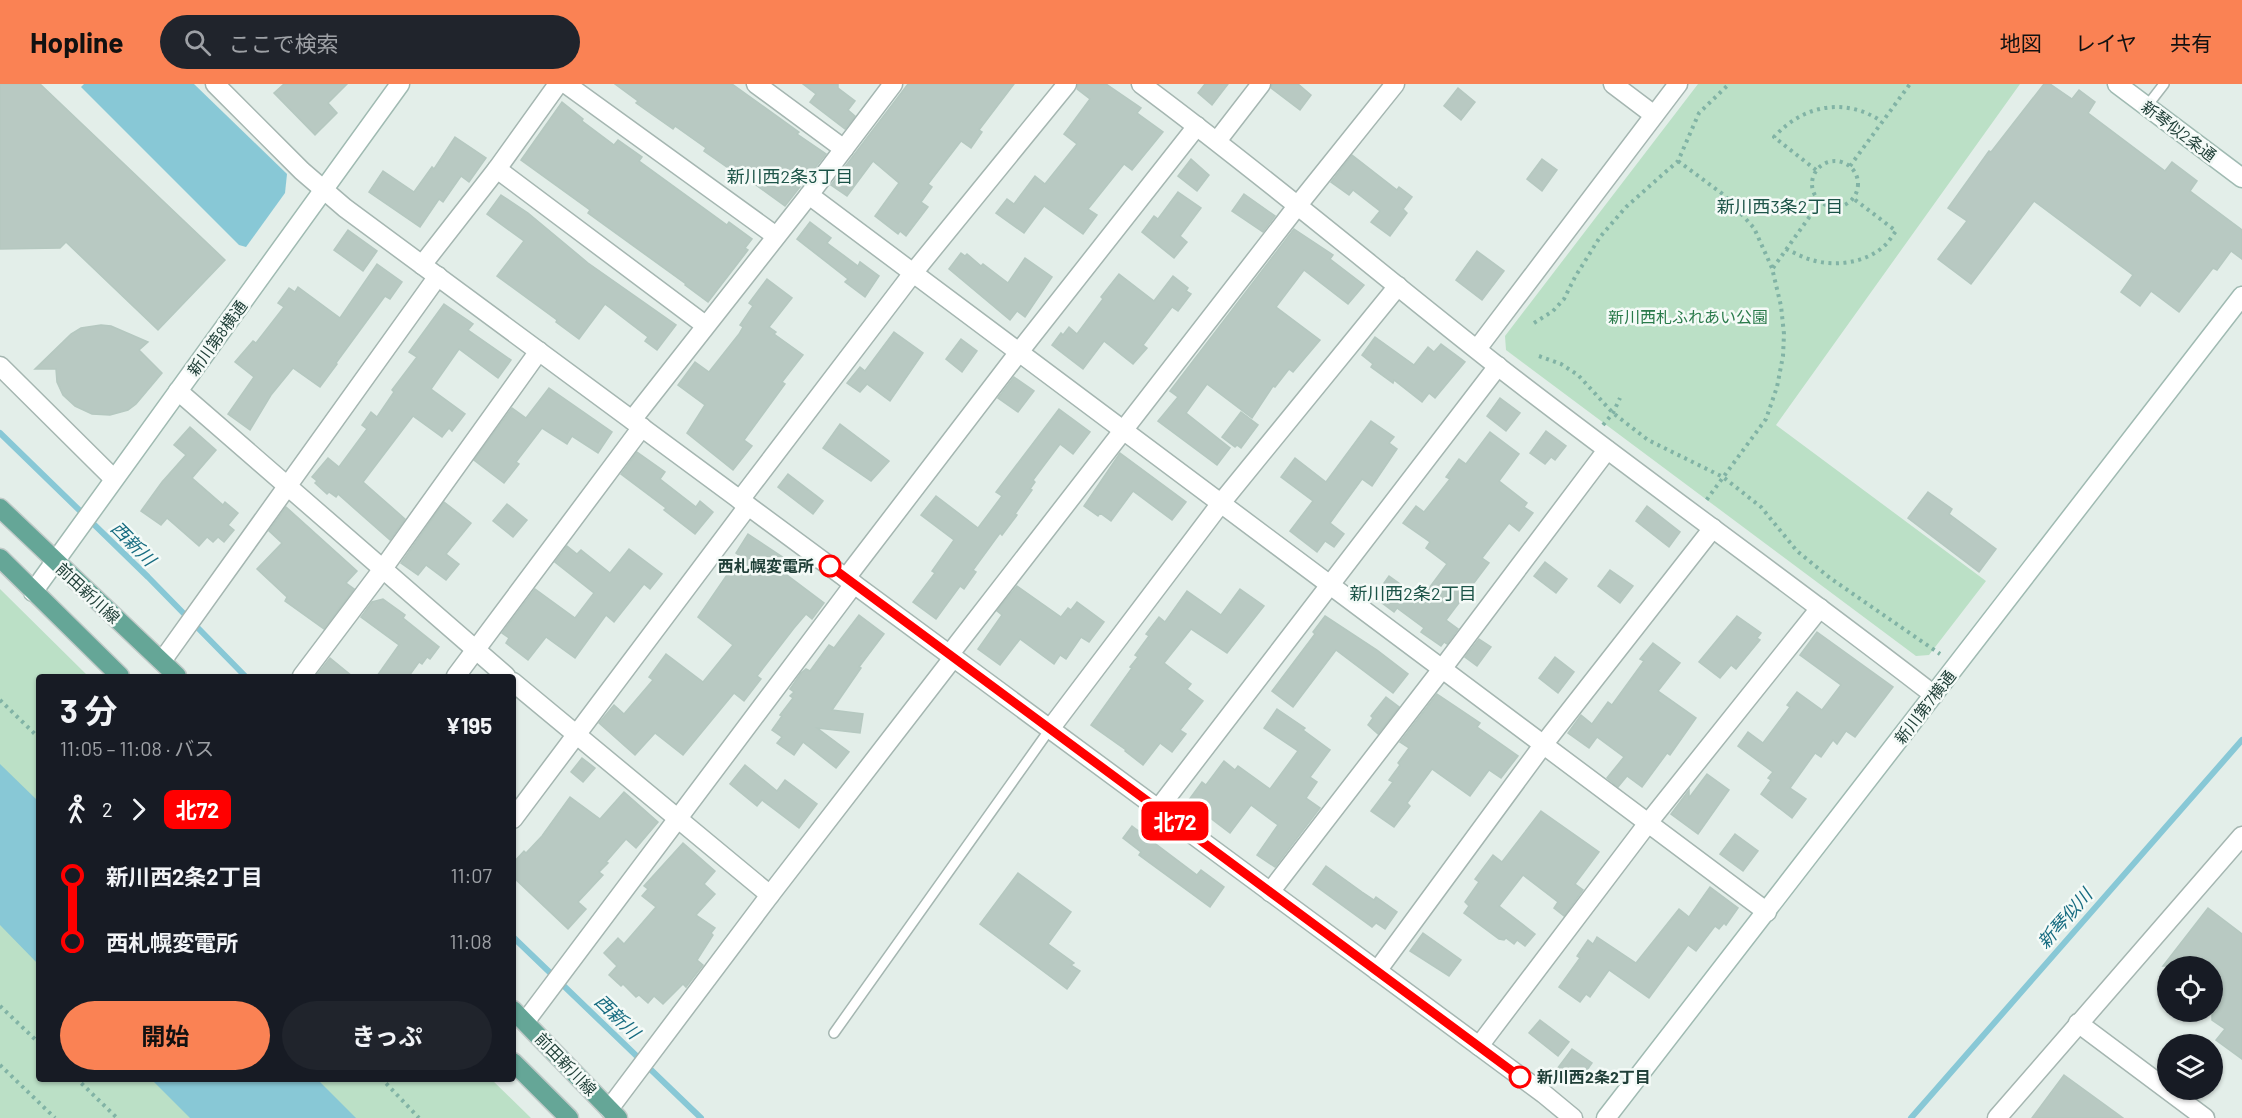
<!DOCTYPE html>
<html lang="ja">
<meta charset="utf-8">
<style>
body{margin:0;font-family:Barlow,"Noto Sans JP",sans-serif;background:#20242c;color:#f1f3f6;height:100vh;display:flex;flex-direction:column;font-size:22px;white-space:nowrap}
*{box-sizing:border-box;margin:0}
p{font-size:20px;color:#9ea1a6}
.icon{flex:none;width:33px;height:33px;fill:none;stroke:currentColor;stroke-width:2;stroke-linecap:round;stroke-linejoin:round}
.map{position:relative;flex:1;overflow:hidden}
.drawer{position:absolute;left:36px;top:590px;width:480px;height:408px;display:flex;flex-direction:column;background:#171b24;border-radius:6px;box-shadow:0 2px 4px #0004}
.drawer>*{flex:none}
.badge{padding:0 12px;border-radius:9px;font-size:21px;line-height:39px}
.tools{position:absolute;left:2157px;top:872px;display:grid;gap:12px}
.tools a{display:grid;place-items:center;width:66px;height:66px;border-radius:50%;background:#171b24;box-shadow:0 2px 4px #0004;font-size:30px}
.map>.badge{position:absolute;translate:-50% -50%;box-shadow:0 0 0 3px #fff}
.legs{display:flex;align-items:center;gap:9px;height:66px;padding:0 24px;font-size:20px}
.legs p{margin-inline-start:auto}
.headline{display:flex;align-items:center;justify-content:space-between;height:102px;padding:0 24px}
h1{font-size:33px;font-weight:700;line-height:45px}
.action{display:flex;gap:12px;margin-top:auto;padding:12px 24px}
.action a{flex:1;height:69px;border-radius:36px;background:#fa8254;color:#111;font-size:24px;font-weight:700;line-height:69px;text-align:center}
.action a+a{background:#20242c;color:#f1f3f6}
ul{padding:0 24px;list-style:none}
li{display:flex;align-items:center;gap:21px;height:66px;font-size:22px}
li i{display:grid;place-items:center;width:9px;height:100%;margin:0 8px;background:currentColor}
li i::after{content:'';width:15px;height:15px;margin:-8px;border:4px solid;border-radius:50%;background:#171b24}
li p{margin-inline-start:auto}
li:first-child i{background:linear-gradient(#0000 50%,currentColor 0)}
li:last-child i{background:linear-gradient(currentColor 50%,#0000 0)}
header{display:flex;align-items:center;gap:36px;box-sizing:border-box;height:84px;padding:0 30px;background:#fa8254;color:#111}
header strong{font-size:28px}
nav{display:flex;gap:33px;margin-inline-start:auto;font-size:21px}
.search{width:420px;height:54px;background:#20242c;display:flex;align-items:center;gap:15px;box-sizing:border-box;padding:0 21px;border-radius:33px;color:#9ea1a6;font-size:22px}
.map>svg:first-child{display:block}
</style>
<header>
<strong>Hopline</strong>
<div class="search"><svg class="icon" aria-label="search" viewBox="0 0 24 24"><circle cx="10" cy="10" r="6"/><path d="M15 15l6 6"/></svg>ここで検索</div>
<nav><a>地図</a><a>レイヤ</a><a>共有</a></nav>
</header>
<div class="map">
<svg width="2242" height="1034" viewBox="0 0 2242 1034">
<rect width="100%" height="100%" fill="#e3eee9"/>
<g fill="#bbe0c6">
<path d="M1698 0H2020L1776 341 1986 497 1929 571 1916 572 1506 266 1505 252Z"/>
<path d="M0 505 88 592H39V994L491 995 531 1034H0Z"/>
</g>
<g fill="#88c8d6">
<path d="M84 0H194L287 90 285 109 246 163 239 161 81 3Z"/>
<path d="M0 680 39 718V881L0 841Z"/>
<path d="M151 995H317L356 1034H190Z"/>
</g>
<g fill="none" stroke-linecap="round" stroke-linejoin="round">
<g stroke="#88c8d6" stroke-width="6">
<path d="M0 349 148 493 245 592"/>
<path d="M513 853 701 1034"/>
<path d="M1911 1034 2242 656"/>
</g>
</g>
<g fill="#b8c9c2" stroke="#b5c8c0" stroke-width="1.5">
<path d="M0 0H40L225 176 158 246 66 158 60 164 0 165Z"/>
<path d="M284 0H347L328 19 337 29 315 51 274 9Z"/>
<path d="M615 0H732L799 48 797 50 826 70 785 122 742 91 741 93 704 67 706 64 675 42 673 45 636 19 638 17Z"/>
<path d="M803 0H838V4L855 17 848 26 855 32 845 45 810 18 816 10Z"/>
<path d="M908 0H1014L979 46 982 48 971 64 961 57 928 100 932 103 921 118 928 123 906 152 900 147 898 150 875 132 899 99 873 77 847 112 831 101Z"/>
<path d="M1078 0H1106L1141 24 1137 29 1163 48 1132 86 1124 80 1088 125 1097 131 1083 150 1044 122 1024 149 996 129 1007 115 1014 120 1035 92 1045 100 1077 60 1064 50 1090 15 1077 5Z"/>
<path d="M1205 0H1228L1212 21 1198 9Z"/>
<path d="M1272 0H1298L1311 11 1300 26 1271 4Z"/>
<path d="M2044 0H2050L2072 15 2079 6 2095 18 2088 29 2165 87 2172 78 2197 97 2190 107 2242 146V175L2231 167 2217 186 2213 184 2179 228 2151 207 2140 222 2121 208 2133 191 2034 117 1971 200 1938 175 1967 137 1948 124 1989 67 1991 68Z"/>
<path d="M1458 4 1475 18 1461 36 1444 22Z"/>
<path d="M562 18 583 35 582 37 614 61 618 56 642 73 639 77 727 141 729 138 752 155 745 164 748 166 708 218 685 201 686 200 588 129 590 126 521 76Z"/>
<path d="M455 53 486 74 469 98 461 92 443 118 439 115 420 143 369 108 383 87 414 108 432 83 434 85Z"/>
<path d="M1352 71 1397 106 1399 103 1412 113 1403 125 1407 129 1390 152 1371 138 1380 127 1353 106 1349 111 1331 98Z"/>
<path d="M1191 75 1209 91 1197 107 1178 92Z"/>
<path d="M1542 75 1557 86 1542 107 1527 95Z"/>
<path d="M1178 108 1201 124 1180 152 1187 158 1174 174 1142 148 1154 132 1158 135Z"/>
<path d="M1244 110 1275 132 1263 148 1232 127Z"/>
<path d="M501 111 528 129 588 179 676 241 657 266 645 257 648 253 605 220 579 255 556 238 557 236 497 192 524 157 487 130Z"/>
<path d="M810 138 831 154 827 159 858 182 860 178 879 192 865 213 845 198 848 195 797 155Z"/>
<path d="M1294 145 1333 171 1330 175 1364 201 1348 220 1304 186 1276 223 1320 256 1293 288 1289 285 1275 303 1273 302 1252 334 1207 300 1186 329 1230 364 1217 381 1158 337 1178 313 1170 307Z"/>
<path d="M348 146 377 167 363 187 334 166Z"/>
<path d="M1477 167 1504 187 1482 216 1456 196Z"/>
<path d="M961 169 965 172 967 170 981 182 983 180 1008 199 1025 174 1052 193 1025 233 1017 227 1010 236 949 185Z"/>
<path d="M377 180 402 198 390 215 385 212 336 279 337 280 320 303 293 284 271 311 250 346 228 330 254 293 235 278 253 257 256 259 284 223 278 219 289 204 295 208 298 203 340 234Z"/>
<path d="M1119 190 1154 217 1173 192 1188 204 1186 207 1191 210 1178 227 1172 223 1143 261 1147 264 1133 280 1104 257 1083 285 1052 261 1061 249 1063 251 1069 243 1077 250 1103 215 1101 213Z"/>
<path d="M767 195 792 214 769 243 776 248 774 250 803 271 782 298 785 300 744 356 752 362 733 386 687 349 705 321 678 301 695 278 709 288 739 250 743 243 740 241 753 222 749 219Z"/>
<path d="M444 220 473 240 468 246 511 276 498 294 459 265 431 305 465 330 452 347 449 344 442 353 413 332 363 398 405 435 390 456 338 410 336 413 329 408 327 410 315 399 317 397 312 393 328 374 339 383 367 345 362 341 371 328 377 333 394 308 392 306 417 273 409 268Z"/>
<path d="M101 241 111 242 148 258 139 266 162 289 136 320 128 326 110 331 92 330 75 322 63 311 57 298 56 285H35L71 250 81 244Z"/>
<path d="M894 248 923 269 890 317 867 300 860 308 847 299 860 283 865 287Z"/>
<path d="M1375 253 1414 281 1428 263 1434 268 1441 260 1465 278 1435 314 1429 309 1422 318 1394 296 1393 299 1371 283 1373 280 1362 271Z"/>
<path d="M961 255 977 267 962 288 946 275Z"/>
<path d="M1014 293 1034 307 1018 328 998 314Z"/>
<path d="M549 304 612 348 598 369 572 352 567 360 542 344 516 378 519 380 504 399 474 376 512 324 526 334Z"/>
<path d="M1500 314 1520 329 1506 347 1487 332Z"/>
<path d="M1059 325 1090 348 1073 370 1060 360 1033 396 1035 398 1030 405 1032 406 1015 430 1017 431 1002 451 1000 449 973 486 976 488 964 505 960 502 936 535 913 518 935 489 932 487 954 456 921 431 936 412 978 444 1002 412 996 408Z"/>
<path d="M1241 328 1258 341 1241 364 1237 361 1235 363 1222 353Z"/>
<path d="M1371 337 1394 353 1389 359 1397 365 1372 402 1362 395 1330 439 1344 450 1334 463 1325 457 1317 468 1290 447 1313 417 1281 393 1295 374 1326 398Z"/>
<path d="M840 340 889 377 871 397 823 364Z"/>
<path d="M190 343 216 366 192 394 223 421 225 418 238 429 228 441 234 446 224 458 218 453 213 458 207 453 199 462 167 434 161 441 141 427 162 398 186 371 174 361Z"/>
<path d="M1546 347 1566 362 1555 376 1551 373 1545 380 1530 369Z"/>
<path d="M1490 348 1519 370 1499 397 1527 419 1524 423 1533 429 1519 447 1509 439 1482 474 1489 479 1446 536 1458 545 1447 560 1444 558 1441 562 1421 548 1424 544 1397 524 1394 528 1374 513 1389 492 1421 515 1447 480 1426 464 1430 458 1403 439 1416 422 1424 428 1450 395 1446 393 1459 375 1466 380Z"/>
<path d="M637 368 665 388 660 395 696 423 700 417 713 428 695 450 664 426 666 424 621 390Z"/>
<path d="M1120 369 1186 418 1172 436 1133 407 1111 437 1100 429 1098 432 1084 422Z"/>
<path d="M788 390 823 417 813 430 778 403Z"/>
<path d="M1928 408 1952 425 1949 430 1996 465 1979 488 1908 434Z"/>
<path d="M444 418 471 439 446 470 459 480 446 496 426 481 418 491 401 479Z"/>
<path d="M507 420 527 436 513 453 493 437Z"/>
<path d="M1647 422 1680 448 1669 463 1636 437Z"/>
<path d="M286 423 357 487 346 499 354 505 324 545 285 517 287 513 257 485 282 459 269 447Z"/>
<path d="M748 450 790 478 783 488 824 519 812 535 806 530 794 544 757 592 761 595 744 617 734 609 683 671 655 649 635 671 599 639 614 621 624 630 653 596 649 593 666 570 703 598 733 561 698 533 740 472 736 469Z"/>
<path d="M567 462 577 470 581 466 610 489 629 465 662 490 650 505 644 500 614 538 606 531 575 574 546 553 528 576 506 559 509 554 502 549 535 505 575 534 594 509 555 478Z"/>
<path d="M1545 478 1567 495 1556 509 1534 492Z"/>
<path d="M1610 486 1633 502 1620 519 1598 502Z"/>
<path d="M1017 502 1061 533 1068 524 1071 526 1077 518 1104 538 1089 558 1081 553 1066 575 1060 571 1054 580 1020 555 1000 581 978 565 1002 531 997 527Z"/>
<path d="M1240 505 1264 522 1227 569 1191 545 1164 579 1191 600 1187 605 1203 617 1180 646 1186 650 1172 668 1160 659 1143 681 1125 667 1126 666 1091 641 1132 584 1130 583 1138 573 1135 571 1149 552 1146 550 1159 533 1165 538 1187 507 1221 531Z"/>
<path d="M383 515 405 531 403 534 439 563 430 575 427 573 422 580 419 578 409 592H377L399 561 361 533 372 518Z"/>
<path d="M859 531 884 550 859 583 861 584 832 626 863 630 860 649 817 644 849 668 836 684 803 658 794 671 777 659 782 653 772 646 782 632 780 631 793 614 790 612 794 608 790 605 801 589 806 585 810 587 829 561 834 564Z"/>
<path d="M1325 532 1377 566 1408 590 1393 609 1336 566 1293 623 1272 607 1315 550 1313 548Z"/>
<path d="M1737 532 1761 549 1757 554 1760 556 1736 585 1731 581 1720 594 1699 578Z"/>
<path d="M1817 548 1893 603 1855 653 1846 647 1837 660 1833 656 1821 673 1815 669 1790 704 1806 715 1792 734 1761 710 1771 696 1768 694 1773 688 1738 662 1748 648 1763 659 1790 623 1787 621 1797 608 1822 626 1841 601 1800 571Z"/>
<path d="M1479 555 1491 563 1477 582 1465 573Z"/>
<path d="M1653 559 1680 579 1658 607 1696 634 1670 671 1667 669 1642 703 1627 692 1618 703 1607 694 1624 673 1597 653 1589 664 1568 649 1581 631 1592 640 1608 618 1612 621 1644 577 1640 575Z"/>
<path d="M1555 573 1574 588 1558 609 1539 594Z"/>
<path d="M330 574 352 592H316Z"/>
<path d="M1437 610 1480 639 1477 643 1518 672 1501 694 1489 686 1470 712 1432 685 1407 719 1410 722 1394 743 1371 727 1393 698 1389 696 1400 681 1398 679 1409 664 1400 658Z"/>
<path d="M1386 613 1399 623 1378 650 1368 641 1373 634 1371 632Z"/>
<path d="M1277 625 1305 644 1303 646 1330 666 1310 693 1317 698 1306 714 1320 724 1275 783 1257 771 1278 741 1251 721 1230 749 1188 717 1202 698 1206 701 1224 677 1235 686 1238 682 1270 705 1298 667 1264 644Z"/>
<path d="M582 674 595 684 583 698 571 688Z"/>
<path d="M745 681 777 707 785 696 817 720 799 744 762 716 757 722 730 700Z"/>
<path d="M1707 690 1729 706 1698 750 1671 730 1689 706V714Z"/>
<path d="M624 708 658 738 636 764 626 755 606 778 608 779 599 788 603 791 578 818 586 825 568 845 513 793V779L524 767 526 769 542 752 570 713 600 735Z"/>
<path d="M1541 727 1599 768 1575 800 1583 806 1564 832 1554 824 1558 818 1523 791 1499 822 1535 850 1525 862 1517 856 1514 860 1506 854 1504 856 1499 855 1464 829 1469 822 1465 818 1479 798 1475 795 1493 771 1502 778Z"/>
<path d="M1132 742 1197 791 1201 786 1224 803 1210 823 1139 771 1141 768 1123 754Z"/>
<path d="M1735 750 1758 767 1743 787 1720 770Z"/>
<path d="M683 759 715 787 704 800 715 810 696 831 715 844 711 849 713 851 697 876 703 881 686 903 683 900 663 920 654 912 648 919 639 911 636 913 623 900 621 902 609 891 617 882 604 869 618 854 624 860 656 823 642 812 648 805 644 802Z"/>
<path d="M1326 782 1362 808 1374 816 1376 813 1397 828 1385 845 1376 839 1372 843 1313 800Z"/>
<path d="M1018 789 1071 828 1048 860 1074 879 1071 881 1080 887 1067 905 980 840Z"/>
<path d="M1710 803 1738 824 1726 841 1724 839 1719 845 1715 842 1696 867 1688 861 1649 914 1609 886 1590 913 1586 910 1580 918 1559 903 1580 874 1577 872 1588 856 1593 860 1597 853 1636 879 1679 825 1689 833Z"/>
<path d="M2208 824 2242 850V975L2216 956 2225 945 2212 936V882H2163Z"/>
<path d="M1423 849 1461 876 1449 892 1410 867Z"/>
<path d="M1540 936 1569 958 1558 972 1529 949Z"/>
<path d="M1572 965 1592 979 1577 1000 1557 985Z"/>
<path d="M2064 991 2123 1034H2032Z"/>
</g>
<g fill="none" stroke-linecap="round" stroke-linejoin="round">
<defs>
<g id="lane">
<path d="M2147 22 2164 0"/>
<path d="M834 949 1050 645"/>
</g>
<g id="street">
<path d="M215 0 302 87 345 124 1544 1010 1573 1034"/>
<path d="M566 0 776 152"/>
<path d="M756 0 844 65"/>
<path d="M1141 0C1264 91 1380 190 1500 284 1643 395 1791 500 1934 611"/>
<path d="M1613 0 1654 31"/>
<path d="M1217 57 1261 0"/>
<path d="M497 85 705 241"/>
<path d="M809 111 1767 828"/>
<path d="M422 181 497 85 558 0"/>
<path d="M1477 265 1678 0"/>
<path d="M0 282 114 395"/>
<path d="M178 307 506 592"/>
<path d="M632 336 809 111 893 0"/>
<path d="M740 416 913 189 1067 0"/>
<path d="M846 494 1019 268 1197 42"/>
<path d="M949 571 1298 121 1395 0"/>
<path d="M162 577 438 192"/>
<path d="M302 592 382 486 539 267"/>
<path d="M456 592 642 343"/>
<path d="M513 598 770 811"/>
<path d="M1050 645 1221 419 1398 202"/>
<path d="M1158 725 1498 282"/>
<path d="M513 735 748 422"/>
<path d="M1270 808 1442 585 1607 366"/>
<path d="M1377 887 1543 661 1713 444"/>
<path d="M525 938 854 500"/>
<path d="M2078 939 2205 1034"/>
<path d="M1479 962 1648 739 1820 524"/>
<path d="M609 1025 770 811 953 574"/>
<path d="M1997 1034 2242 752"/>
</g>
<g id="secondary">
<path d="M2117 0 2242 94"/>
<path d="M33 508 400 0"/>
<path d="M1606 1034 2242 212"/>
</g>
<g id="primary">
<path d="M0 424 177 592"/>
<path d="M0 474 120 592"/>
<path d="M513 926 618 1034"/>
<path d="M513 978 569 1034"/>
</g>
</defs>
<use href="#lane" stroke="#a5b6b1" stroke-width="12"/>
<use href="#street" stroke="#a5b6b1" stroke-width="21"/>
<use href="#secondary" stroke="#a0bab2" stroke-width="21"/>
<use href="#primary" stroke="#c1cac8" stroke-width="21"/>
<g stroke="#81b3a5" stroke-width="4" stroke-dasharray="3 4.5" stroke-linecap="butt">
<path d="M1678 77 1724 111 1754 144 1772 184 1781 222 1784 250 1783 272 1777 303 1766 335 1705 418"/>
<circle cx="1835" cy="100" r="23"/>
<path d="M1850 82 1910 0"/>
<path d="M1816 86 1774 53C1803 21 1845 13 1881 37"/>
<path d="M1786 165C1795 169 1804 174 1812 176 1835 183 1866 179 1884 162 1889 158 1892 152 1896 147L1854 115"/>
<path d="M1773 184 1820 118"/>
<path d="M1534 239 1553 227 1564 215 1575 193 1600 153 1626 123 1678 77 1699 29 1729 0"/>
<path d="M1539 272 1561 280 1578 291 1613 329 1648 356 1723 393 1761 423 1797 467 1830 494 1940 570"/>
<path d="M1603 341 1613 329 1620 314"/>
<path d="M0 616 39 654"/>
<path d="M0 922 39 959"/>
<path d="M0 981 55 1034"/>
<path d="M76 994 117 1034"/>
<path d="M381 994 419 1034"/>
</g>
<use href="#lane" stroke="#fff" stroke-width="9"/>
<use href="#street" stroke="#fff" stroke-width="18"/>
<use href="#secondary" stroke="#fff" stroke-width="18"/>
<use href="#primary" stroke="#65a697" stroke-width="18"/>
</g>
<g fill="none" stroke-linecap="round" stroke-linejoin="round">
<defs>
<path id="line-1" d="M830 482 1520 993"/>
</defs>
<use href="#line-1" stroke="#fff" stroke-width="14"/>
<use href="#line-1" stroke="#f00" stroke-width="9"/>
</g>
<g fill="#fff" stroke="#f00" stroke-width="3">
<circle cx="830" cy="482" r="10"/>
<circle cx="1520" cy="993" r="10"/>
</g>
<g text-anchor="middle" stroke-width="5" stroke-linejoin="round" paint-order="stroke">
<g font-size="16" fill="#214039" stroke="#f4faf7">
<text transform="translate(2179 47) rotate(37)" y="6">新琴似2条通</text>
<text transform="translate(217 254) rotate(-54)" y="6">新川第8横通</text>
<text transform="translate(88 509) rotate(43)" y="6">前田新川線</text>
<text transform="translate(1925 623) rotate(-52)" y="6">新川第7横通</text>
<text transform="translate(566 980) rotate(46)" y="6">前田新川線</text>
</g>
<g font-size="16" fill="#297a4a" stroke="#f4faf7">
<text x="1688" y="239">新川西札ふれあい公園</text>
</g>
<g font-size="16" font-weight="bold" fill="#214039" stroke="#f4faf7" text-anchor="end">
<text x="814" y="488">西札幌変電所</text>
<text x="1537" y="999" text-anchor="start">新川西2条2丁目</text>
</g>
<g font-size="18" fill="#1c5448" stroke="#f4faf7">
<text x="790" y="99">新川西2条3丁目</text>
<text x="1780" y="129">新川西3条2丁目</text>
<text x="1413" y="516">新川西2条2丁目</text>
</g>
<g font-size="18" font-style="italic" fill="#176c81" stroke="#f4faf7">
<text transform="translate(133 460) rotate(45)" y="6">西新川</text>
<text transform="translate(2065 835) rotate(-49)" y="6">新琴似川</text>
<text transform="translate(617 933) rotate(44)" y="6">西新川</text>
</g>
</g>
</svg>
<div class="tools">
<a><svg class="icon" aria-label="locate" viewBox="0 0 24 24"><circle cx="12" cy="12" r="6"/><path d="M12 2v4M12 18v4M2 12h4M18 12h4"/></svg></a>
<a><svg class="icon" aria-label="layers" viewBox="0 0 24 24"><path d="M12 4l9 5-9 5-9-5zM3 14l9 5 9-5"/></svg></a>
</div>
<b class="badge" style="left:1175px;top:737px;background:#f00;color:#fff">北72</b>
<section class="drawer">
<div class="headline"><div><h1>3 分</h1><p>11:05 – 11:08 · バス</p></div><b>¥195</b></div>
<div class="legs"><svg class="icon" aria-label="walk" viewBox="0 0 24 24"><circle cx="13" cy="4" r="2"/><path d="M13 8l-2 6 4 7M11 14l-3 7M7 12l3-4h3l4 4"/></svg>2<svg class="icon" aria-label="forward" viewBox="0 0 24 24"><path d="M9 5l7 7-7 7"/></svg><b class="badge" style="background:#f00;color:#fff">北72</b></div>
<ul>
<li><i style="color:#f00"></i><b>新川西2条2丁目</b><p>11:07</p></li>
<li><i style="color:#f00"></i><b>西札幌変電所</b><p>11:08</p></li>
</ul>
<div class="action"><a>開始</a><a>きっぷ</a></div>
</section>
</div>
